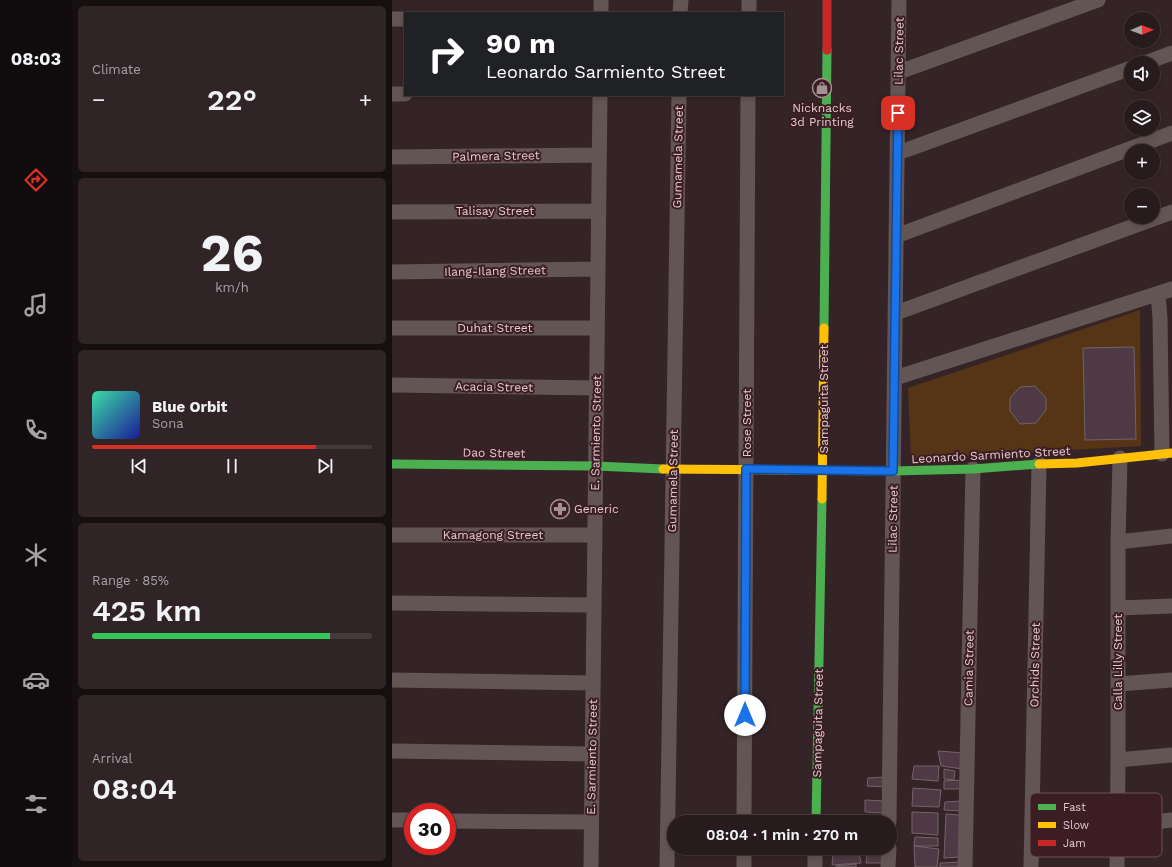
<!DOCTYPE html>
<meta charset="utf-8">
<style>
body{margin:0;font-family:"Work Sans",sans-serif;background:#302426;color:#f1f3f6;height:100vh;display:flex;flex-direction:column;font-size:15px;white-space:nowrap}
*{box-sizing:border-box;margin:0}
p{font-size:13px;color:#a5a1a4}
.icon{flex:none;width:22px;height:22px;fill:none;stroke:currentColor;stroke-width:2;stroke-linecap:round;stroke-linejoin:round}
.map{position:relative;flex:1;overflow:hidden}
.panel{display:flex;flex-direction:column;gap:6px;padding:6px;background:#160f10;width:320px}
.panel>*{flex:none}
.banner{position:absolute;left:12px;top:12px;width:380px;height:84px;border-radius:0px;box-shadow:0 2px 6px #0003,0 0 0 1px #44393b;background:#202124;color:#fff;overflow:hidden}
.needle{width:26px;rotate:89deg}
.buttons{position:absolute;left:732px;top:12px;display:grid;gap:8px}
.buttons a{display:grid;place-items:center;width:36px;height:36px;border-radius:50%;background:#281b1d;box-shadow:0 2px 6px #0003,0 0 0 1px #44393b;font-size:20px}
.speed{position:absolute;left:12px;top:803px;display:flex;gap:8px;font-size:20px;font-weight:700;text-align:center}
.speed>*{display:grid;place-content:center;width:52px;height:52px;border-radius:50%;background:#281b1d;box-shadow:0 2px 6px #0003,0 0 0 1px #44393b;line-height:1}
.speed .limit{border:6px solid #d22;background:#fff;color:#111}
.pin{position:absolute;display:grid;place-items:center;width:34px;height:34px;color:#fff;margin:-17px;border-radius:8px;box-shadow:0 2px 6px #0006}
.me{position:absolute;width:44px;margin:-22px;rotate:0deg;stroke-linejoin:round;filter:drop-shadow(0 0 3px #0008)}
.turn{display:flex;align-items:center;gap:14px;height:84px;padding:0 16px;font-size:18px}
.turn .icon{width:52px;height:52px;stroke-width:2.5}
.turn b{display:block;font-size:28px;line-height:34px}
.big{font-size:30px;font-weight:600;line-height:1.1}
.panel .tile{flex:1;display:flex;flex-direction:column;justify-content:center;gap:6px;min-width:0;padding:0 14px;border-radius:6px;background:#302426}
.panel .dial{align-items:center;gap:0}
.dial b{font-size:52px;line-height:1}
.song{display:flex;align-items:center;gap:12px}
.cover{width:48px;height:48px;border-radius:6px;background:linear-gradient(135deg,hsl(160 70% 55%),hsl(240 70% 35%))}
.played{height:4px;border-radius:2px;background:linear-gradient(90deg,#d93025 80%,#44393b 80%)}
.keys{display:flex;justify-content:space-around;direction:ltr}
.heat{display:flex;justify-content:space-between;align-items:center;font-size:22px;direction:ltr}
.charge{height:6px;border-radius:3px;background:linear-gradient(90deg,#34c759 85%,#44393b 0)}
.trip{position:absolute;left:275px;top:815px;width:230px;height:40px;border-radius:20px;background:#281b1d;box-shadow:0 2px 6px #0003,0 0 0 1px #44393b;font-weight:600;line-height:40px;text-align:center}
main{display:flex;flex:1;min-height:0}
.tabs{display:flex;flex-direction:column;width:72px;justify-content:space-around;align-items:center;background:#100b0c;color:#a5a1a4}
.tabs .icon{width:28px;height:28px}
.tabs .active{color:#d93025}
.tabs b{font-size:18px;color:#f1f3f6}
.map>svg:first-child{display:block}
.green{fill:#563416}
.building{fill:#4f3944;stroke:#726469}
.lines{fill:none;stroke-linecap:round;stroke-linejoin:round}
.street{stroke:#635553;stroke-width:15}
.fast{stroke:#4caf50;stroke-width:9}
.slow{stroke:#ffc107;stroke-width:9}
.jam{stroke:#c62828;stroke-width:9}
.route-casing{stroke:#114b97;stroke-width:10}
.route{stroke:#1a73e8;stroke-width:7}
.labels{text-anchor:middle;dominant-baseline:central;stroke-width:4;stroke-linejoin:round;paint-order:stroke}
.street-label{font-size:12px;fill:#e0cbce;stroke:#3c1d23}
.poi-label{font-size:12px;fill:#e0cbce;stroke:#3c1d23}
.key{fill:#3c1d23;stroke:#6d5156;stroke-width:1}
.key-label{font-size:11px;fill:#e0cbce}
</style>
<main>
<nav class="tabs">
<b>08:03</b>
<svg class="icon active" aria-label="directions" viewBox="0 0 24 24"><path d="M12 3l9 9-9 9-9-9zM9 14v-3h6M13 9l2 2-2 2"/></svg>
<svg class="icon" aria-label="music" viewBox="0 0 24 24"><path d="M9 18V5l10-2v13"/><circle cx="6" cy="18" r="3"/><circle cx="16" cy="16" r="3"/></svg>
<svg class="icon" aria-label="phone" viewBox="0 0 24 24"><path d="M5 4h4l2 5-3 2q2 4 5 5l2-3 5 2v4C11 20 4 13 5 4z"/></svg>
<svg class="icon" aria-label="climate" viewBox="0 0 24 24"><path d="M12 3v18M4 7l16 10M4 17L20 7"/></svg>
<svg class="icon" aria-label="car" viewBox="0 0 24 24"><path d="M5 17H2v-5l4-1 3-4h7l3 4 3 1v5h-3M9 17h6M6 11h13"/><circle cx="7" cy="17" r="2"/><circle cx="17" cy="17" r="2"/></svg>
<svg class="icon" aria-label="filters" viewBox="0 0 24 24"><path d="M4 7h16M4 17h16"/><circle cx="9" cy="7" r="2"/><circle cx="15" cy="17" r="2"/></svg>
</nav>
<section class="panel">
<div class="tile"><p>Climate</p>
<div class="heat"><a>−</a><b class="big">22°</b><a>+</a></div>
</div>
<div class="tile dial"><b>26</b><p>km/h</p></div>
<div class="tile">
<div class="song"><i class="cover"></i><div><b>Blue Orbit</b><p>Sona</p></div></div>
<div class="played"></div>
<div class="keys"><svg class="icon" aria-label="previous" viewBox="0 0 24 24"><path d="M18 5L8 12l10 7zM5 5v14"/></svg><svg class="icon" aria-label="pause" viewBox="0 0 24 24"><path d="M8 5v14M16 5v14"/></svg><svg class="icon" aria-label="next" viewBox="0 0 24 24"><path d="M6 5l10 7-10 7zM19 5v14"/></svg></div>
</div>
<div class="tile"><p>Range · 85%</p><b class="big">425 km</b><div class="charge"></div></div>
<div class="tile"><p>Arrival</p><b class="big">08:04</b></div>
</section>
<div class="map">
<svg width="780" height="867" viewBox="0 0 780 867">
<rect width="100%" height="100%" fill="#352427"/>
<path class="green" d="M748 310 749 446 519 459 516 388Z"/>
<path class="building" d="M742 347 744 439 693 440 691 348Z
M643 386 654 398V410L644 423 628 424 618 411V398L628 387Z
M546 751 572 753 571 769 549 766Z
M522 766H547L546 781 520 779Z
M552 769 563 771 562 780 552 779Z
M493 777V787L475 786 476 778Z
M571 780V789H552V781Z
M521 788 549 790 547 807 520 806Z
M473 800 493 801V813L473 812Z
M569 801 570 811 552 810 553 802Z
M520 812 546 813V835L520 833Z
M554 814 568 815V857L552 858Z
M475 816H492V822H474Z
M523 837 546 838V846H522Z
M522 846 547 849 545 867H523Z
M441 848H468V851H440Z
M471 848H493V851L471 853Z
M467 853 469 863 440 865 441 855Z
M493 854V863H474L475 855Z
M569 862V867H548V863Z
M464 864V867H444V866Z"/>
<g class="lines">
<path class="street" d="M209 13V0
M288 13 289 0
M357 13V0
M0 19H13
M753 63 780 53
M507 72 706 0
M0 94H13
M506 153 739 68
M0 157 207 155
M0 212 207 211
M504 236 780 133
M0 272 206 269
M766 294 768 318 770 454
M504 313 780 212
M0 328H205
M503 378 780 289
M0 385 205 388
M0 535H203
M726 542 780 536
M0 603 202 605
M726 608 780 606
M0 680 201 683
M726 684 780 680
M0 751 200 754
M726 760 780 755
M0 820H21
M55 821 199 822
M352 822 356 95
M497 822 507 0
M725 826 780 820
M199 867 208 95
M275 867 287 95
M352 867V848
M423 867V848
M496 867 497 848
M573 867 581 469
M639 867 647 464
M725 867 726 760V542L728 458"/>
<path class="fast" d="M432 328 435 50
M0 464 204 466 271 469
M395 470 501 471 581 469 647 464
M424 822 430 499"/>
<path class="slow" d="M647 464 685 463 780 453
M271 469 395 470
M430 499 432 328"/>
<path class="jam" d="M435 50V0"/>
</g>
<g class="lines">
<defs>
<path id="route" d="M353 715 354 469 501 471 506 113"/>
</defs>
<use href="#route" class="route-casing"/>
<use href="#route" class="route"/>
</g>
<defs>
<symbol id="shop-ring" viewBox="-11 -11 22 22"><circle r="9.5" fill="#3c1d23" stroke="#a49194" stroke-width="1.5"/><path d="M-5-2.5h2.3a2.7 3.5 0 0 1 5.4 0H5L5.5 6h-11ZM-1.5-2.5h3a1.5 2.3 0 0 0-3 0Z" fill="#a49194"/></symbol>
<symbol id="pharmacy-ring" viewBox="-11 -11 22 22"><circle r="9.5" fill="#3c1d23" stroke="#a49194" stroke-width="1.5"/><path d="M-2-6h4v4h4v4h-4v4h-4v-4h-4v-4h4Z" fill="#a49194"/></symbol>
</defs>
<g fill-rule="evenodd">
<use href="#shop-ring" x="419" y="77" width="22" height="22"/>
<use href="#pharmacy-ring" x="157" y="498" width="22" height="22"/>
</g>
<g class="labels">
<g class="street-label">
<text transform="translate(507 51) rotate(-89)">Lilac Street</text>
<text transform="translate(104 156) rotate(-1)">Palmera Street</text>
<text transform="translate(286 157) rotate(-89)">Gumamela Street</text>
<text x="103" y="211">Talisay Street</text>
<text transform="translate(103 271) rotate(-1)">Ilang-Ilang Street</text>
<text x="103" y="328">Duhat Street</text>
<text transform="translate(102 387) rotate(1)">Acacia Street</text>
<text transform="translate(432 399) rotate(-90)">Sampaguita Street</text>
<text transform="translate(355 423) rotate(-90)">Rose Street</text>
<text transform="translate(204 433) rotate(-89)">E. Sarmiento Street</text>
<text transform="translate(102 453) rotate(1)">Dao Street</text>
<text transform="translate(599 455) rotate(-3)">Leonardo Sarmiento Street</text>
<text transform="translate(281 481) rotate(-89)">Gumamela Street</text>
<text transform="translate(501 519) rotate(-89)">Lilac Street</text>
<text x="101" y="535">Kamagong Street</text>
<text transform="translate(726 662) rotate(-90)">Calla Lilly Street</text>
<text transform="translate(643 665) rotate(-89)">Orchids Street</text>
<text transform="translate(577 668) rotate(-89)">Camia Street</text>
<text transform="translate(426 723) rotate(-89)">Sampaguita Street</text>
<text transform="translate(200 757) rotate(-89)">E. Sarmiento Street</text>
</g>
<g class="poi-label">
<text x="430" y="108">Nicknacks<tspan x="430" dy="14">3d Printing</tspan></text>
<text x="182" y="509" text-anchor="start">Generic</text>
</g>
</g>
<rect x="638" y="793" width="132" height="64" rx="6" class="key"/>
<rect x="646" y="804" width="18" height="6" fill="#4caf50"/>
<rect x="646" y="822" width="18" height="6" fill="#ffc107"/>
<rect x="646" y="840" width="18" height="6" fill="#c62828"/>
<g class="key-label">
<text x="671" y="811">Fast</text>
<text x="671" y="829">Slow</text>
<text x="671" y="847">Jam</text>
</g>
</svg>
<div class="buttons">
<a><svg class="needle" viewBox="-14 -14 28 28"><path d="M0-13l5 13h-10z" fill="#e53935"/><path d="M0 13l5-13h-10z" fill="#a5a1a4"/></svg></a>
<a><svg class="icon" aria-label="sound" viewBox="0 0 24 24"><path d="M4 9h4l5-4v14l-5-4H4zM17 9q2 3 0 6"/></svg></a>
<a><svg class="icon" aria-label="layers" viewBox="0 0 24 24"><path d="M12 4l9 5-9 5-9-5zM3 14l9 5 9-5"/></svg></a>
<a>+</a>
<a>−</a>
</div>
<div class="speed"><div class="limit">30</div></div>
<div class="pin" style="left:506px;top:113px;background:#d93025"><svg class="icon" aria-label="arrive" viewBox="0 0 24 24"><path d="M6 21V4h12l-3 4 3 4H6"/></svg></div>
<svg class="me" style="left:353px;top:715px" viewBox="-20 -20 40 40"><circle r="19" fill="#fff"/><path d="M0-13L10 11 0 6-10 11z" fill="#1a73e8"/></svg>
<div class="trip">08:04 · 1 min · 270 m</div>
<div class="banner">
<div class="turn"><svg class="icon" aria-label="right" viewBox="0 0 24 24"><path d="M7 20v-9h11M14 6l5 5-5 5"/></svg><div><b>90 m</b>Leonardo Sarmiento Street</div></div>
</div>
</div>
</main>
